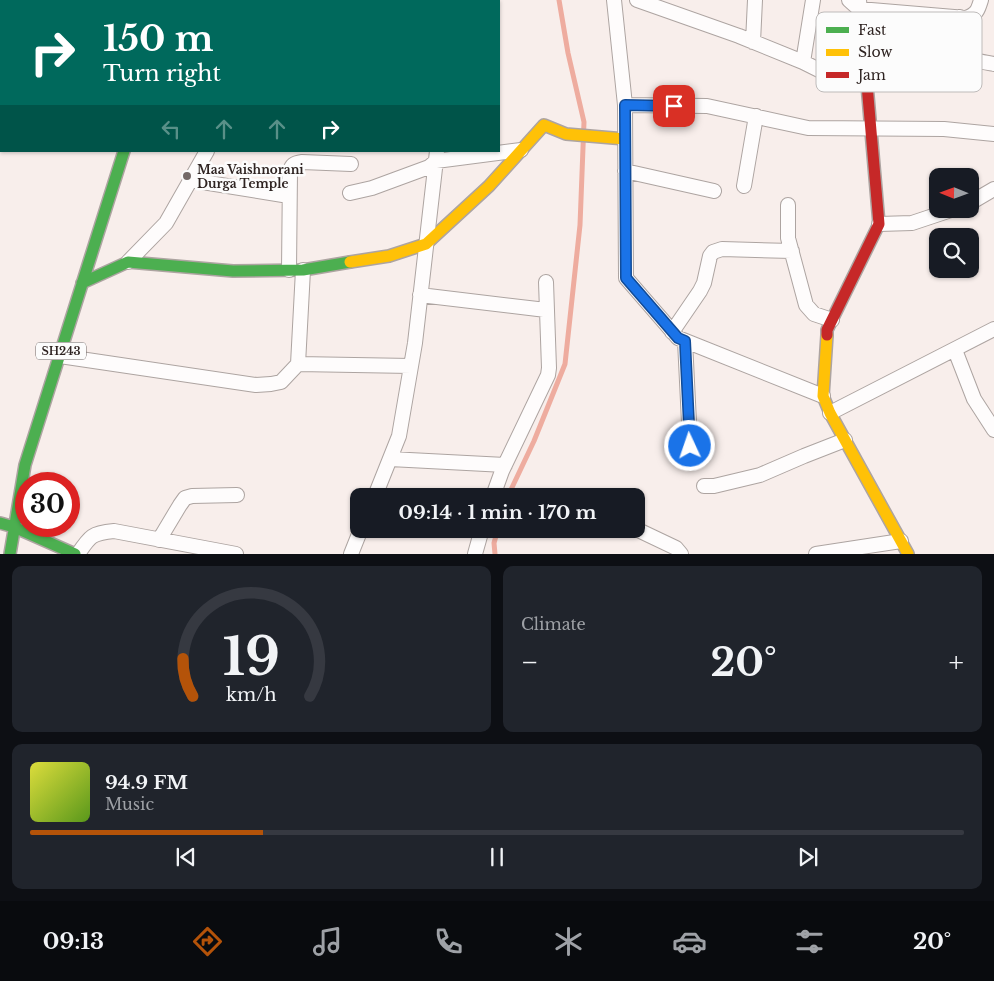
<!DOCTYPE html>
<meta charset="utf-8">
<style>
body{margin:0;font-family:"Libre Baskerville",serif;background:#20242c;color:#f1f3f6;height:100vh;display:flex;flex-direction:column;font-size:19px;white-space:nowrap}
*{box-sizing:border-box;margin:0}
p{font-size:16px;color:#9ea1a6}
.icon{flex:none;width:28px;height:28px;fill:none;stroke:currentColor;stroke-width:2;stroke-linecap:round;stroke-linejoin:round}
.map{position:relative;height:554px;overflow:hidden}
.drawer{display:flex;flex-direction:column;gap:12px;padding:12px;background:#0d0f14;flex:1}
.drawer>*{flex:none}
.hud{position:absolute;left:0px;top:0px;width:500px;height:152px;box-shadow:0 1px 4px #0004;background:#00695c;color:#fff;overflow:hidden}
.needle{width:32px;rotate:271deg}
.tools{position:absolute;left:929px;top:168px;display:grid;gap:10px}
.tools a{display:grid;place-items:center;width:50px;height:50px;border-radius:10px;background:#171b24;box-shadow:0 1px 4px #0004;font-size:25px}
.speed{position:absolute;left:15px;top:472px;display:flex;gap:10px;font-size:25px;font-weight:700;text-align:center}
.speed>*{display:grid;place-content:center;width:65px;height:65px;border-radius:50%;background:#171b24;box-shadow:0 1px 4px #0004;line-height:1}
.speed .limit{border:8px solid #d22;background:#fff;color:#111}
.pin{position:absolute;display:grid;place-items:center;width:42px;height:42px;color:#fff;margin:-21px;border-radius:10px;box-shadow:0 2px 8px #0006}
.me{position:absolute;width:55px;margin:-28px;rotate:357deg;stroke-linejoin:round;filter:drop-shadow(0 0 4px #0008)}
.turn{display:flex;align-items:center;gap:18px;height:105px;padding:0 20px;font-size:22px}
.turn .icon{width:65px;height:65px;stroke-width:2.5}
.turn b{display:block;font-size:35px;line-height:42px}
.lanes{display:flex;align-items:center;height:48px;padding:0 20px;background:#0003;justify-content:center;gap:25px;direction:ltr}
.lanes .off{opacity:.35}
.big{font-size:38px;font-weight:700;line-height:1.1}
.drawer .tile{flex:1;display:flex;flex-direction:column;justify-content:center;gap:8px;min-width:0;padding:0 18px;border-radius:10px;background:#20242c}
.drawer .dial{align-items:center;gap:0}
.dial svg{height:130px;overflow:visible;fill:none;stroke:#363941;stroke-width:7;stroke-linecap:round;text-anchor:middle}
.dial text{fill:#f1f3f6;stroke:none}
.song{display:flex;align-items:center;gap:15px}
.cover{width:60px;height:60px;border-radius:8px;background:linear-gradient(135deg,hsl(60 70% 55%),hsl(90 70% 35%))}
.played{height:5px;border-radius:2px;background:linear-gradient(90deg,#b45309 25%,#363941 25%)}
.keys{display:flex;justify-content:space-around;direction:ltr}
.heat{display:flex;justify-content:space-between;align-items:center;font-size:28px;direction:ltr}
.drawer .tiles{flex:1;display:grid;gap:12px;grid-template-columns:1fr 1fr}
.tile:last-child{grid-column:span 2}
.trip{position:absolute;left:350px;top:488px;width:295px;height:50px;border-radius:10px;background:#171b24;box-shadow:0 1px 4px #0004;font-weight:700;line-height:50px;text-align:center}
.tabs{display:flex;height:80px;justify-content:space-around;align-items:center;background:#090b0e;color:#9ea1a6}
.tabs .icon{width:35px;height:35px}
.tabs .current{color:#b45309}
.tabs b{font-size:22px;color:#f1f3f6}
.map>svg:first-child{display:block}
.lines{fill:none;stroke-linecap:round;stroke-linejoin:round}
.stream{stroke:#eeac9f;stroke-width:5}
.street-casing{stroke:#ada4a1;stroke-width:16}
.fast-casing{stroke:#ada4a1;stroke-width:14}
.slow-casing{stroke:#ada4a1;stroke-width:14}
.jam-casing{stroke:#ada4a1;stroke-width:14}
.street{stroke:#fefcfc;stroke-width:14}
.fast{stroke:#4caf50;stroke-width:11}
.slow{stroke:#ffc107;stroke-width:11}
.jam{stroke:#c62828;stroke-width:11}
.route-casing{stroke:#114b97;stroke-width:12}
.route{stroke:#1a73e8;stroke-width:9}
.poi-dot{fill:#756a68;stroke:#fcfcfc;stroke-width:2}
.labels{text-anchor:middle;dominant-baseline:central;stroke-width:5;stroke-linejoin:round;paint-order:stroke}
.shield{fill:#fcfcfc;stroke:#6c6463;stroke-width:1}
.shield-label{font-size:11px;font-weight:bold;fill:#2e2321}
.poi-label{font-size:12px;font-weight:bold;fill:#2e2321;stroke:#fcfcfc;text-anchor:start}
.key{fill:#fcfcfc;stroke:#bebbba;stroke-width:1}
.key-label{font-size:14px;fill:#2e2321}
</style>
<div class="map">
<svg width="994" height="554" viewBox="0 0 994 554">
<rect width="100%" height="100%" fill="#f8eeeb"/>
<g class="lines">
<path class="stream" d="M508 496 534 441 565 364 580 225 584 122 568 53 559 0
M495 554 494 543 498 529"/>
<defs>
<path id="street" d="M614 0 625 105 626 278 678 338 823 396
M637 0 739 36 803 62 827 74 866 73 859 0
M849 0 859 9 966 18C977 14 978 10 981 0
M41 1V0
M129 1 130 0
M357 1V0
M466 1 467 0
M960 17 964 53C973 61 983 62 994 64
M753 42 755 0
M803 62 813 0
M625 105 707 106 808 128 944 129 994 134
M625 171 714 191
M190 180 289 196
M744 186 756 116
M350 193 372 188 429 167 436 161 521 150
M970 203 994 189
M788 205V238L806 305 814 314 832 320
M879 224 912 223 954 209
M128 262 166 223 207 151
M289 270 290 172C291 165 294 163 302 162L351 164
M303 270 298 364 411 366
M420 295 546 310
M672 332 700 291 704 283 710 256 713 252 722 249 792 251
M685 341 691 463
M955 350 974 399 994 430
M60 356 256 385 271 384 281 382 298 364
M830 413 994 329
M390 459 505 465
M704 486H714L760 475 804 456 845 440
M375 496 399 436 415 343 437 151
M493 496 502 471 548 375 549 368 546 282
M547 529H549
M636 529 676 548 681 554
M159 540 180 505 185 498 192 496 237 495
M78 554C90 536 92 533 114 531L236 554
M351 554 361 529
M475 554 482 529
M816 554 901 541"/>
<path id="fast" d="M82 283 128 262 233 271 303 270 350 262
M0 523 14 527 75 554
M10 554 25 465 124 151"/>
<path id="slow" d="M180 1 181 0
M350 262 389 256 426 244 489 186 544 125 566 134 625 139
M827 335 823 396 830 413 908 554"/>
<path id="jam" d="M827 335V330L879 224 866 73"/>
</defs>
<use href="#street" class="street-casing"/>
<use href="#fast" class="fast-casing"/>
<use href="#slow" class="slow-casing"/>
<use href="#jam" class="jam-casing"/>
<use href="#street" class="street"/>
<use href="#fast" class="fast"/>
<use href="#slow" class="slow"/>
<use href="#jam" class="jam"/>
</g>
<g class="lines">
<defs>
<path id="route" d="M674 106 625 105 626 278 678 338 685 341 690 446"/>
</defs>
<use href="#route" class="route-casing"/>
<use href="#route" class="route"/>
</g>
<circle class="poi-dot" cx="187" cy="176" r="5"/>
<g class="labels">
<rect class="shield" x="36" y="342.5" width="50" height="17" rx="4"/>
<g class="shield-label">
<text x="61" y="351">SH243</text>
</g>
<g class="poi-label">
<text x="197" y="169">Maa Vaishnorani<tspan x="197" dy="14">Durga Temple</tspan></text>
</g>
</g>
<rect x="816" y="12" width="166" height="80" rx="8" class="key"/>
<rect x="826" y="27" width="23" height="6" fill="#4caf50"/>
<rect x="826" y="49" width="23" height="7" fill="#ffc107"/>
<rect x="826" y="72" width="23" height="6" fill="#c62828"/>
<g class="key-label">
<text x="858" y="35">Fast</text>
<text x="858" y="57">Slow</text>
<text x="858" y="80">Jam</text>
</g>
</svg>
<div class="tools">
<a><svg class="needle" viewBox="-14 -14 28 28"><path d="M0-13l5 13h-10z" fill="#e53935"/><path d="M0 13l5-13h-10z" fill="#9ea1a6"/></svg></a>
<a><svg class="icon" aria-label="search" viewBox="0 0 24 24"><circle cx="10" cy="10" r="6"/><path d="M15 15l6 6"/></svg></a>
</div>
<div class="speed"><div class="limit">30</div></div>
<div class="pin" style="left:674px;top:106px;background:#d93025"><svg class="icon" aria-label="arrive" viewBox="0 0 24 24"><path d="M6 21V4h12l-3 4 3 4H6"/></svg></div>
<svg class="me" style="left:690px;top:446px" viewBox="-20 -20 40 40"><circle r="17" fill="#1a73e8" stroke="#fff" stroke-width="3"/><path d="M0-11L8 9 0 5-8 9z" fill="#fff"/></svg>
<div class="trip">09:14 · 1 min · 170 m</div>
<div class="hud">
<div class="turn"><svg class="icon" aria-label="right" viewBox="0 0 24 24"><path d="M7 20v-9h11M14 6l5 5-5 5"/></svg><div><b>150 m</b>Turn right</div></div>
<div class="lanes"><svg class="icon off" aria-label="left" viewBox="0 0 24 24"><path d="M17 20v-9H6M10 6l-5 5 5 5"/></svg><svg class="icon off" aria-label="ahead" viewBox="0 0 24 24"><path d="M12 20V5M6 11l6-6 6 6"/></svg><svg class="icon off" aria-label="ahead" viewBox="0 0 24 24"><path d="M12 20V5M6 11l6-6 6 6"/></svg><svg class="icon" aria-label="right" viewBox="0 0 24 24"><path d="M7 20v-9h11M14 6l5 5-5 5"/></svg></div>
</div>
</div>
<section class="drawer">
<div class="tiles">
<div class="tile dial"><svg viewBox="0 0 100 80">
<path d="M14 69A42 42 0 1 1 86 69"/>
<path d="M14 69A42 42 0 0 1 8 46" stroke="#b45309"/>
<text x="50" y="56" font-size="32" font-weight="700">19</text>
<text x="50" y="72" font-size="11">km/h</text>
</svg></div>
<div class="tile"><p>Climate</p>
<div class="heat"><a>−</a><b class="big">20°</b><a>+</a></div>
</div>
<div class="tile">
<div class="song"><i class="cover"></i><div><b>94.9 FM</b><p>Music</p></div></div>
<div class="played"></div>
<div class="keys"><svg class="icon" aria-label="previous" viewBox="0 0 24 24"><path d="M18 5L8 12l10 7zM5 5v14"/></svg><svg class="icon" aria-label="pause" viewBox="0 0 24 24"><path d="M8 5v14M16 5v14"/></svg><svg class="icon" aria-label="next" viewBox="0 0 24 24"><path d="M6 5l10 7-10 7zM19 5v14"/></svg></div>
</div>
</div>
</section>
<nav class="tabs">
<b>09:13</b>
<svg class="icon current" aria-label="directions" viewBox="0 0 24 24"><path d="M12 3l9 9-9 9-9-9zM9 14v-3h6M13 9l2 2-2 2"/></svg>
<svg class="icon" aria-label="music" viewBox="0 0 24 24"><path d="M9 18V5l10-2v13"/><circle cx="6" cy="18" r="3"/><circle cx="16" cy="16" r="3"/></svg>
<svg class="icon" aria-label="phone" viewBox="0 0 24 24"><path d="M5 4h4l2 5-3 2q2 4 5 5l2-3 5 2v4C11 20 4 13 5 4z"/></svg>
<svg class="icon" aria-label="climate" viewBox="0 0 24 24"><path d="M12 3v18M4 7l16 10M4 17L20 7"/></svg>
<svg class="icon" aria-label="car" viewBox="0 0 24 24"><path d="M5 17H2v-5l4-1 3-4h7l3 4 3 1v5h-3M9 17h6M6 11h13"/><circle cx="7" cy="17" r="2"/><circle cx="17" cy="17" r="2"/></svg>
<svg class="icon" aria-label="filters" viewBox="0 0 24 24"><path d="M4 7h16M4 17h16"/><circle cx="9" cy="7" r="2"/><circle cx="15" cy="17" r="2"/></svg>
<b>20°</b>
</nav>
